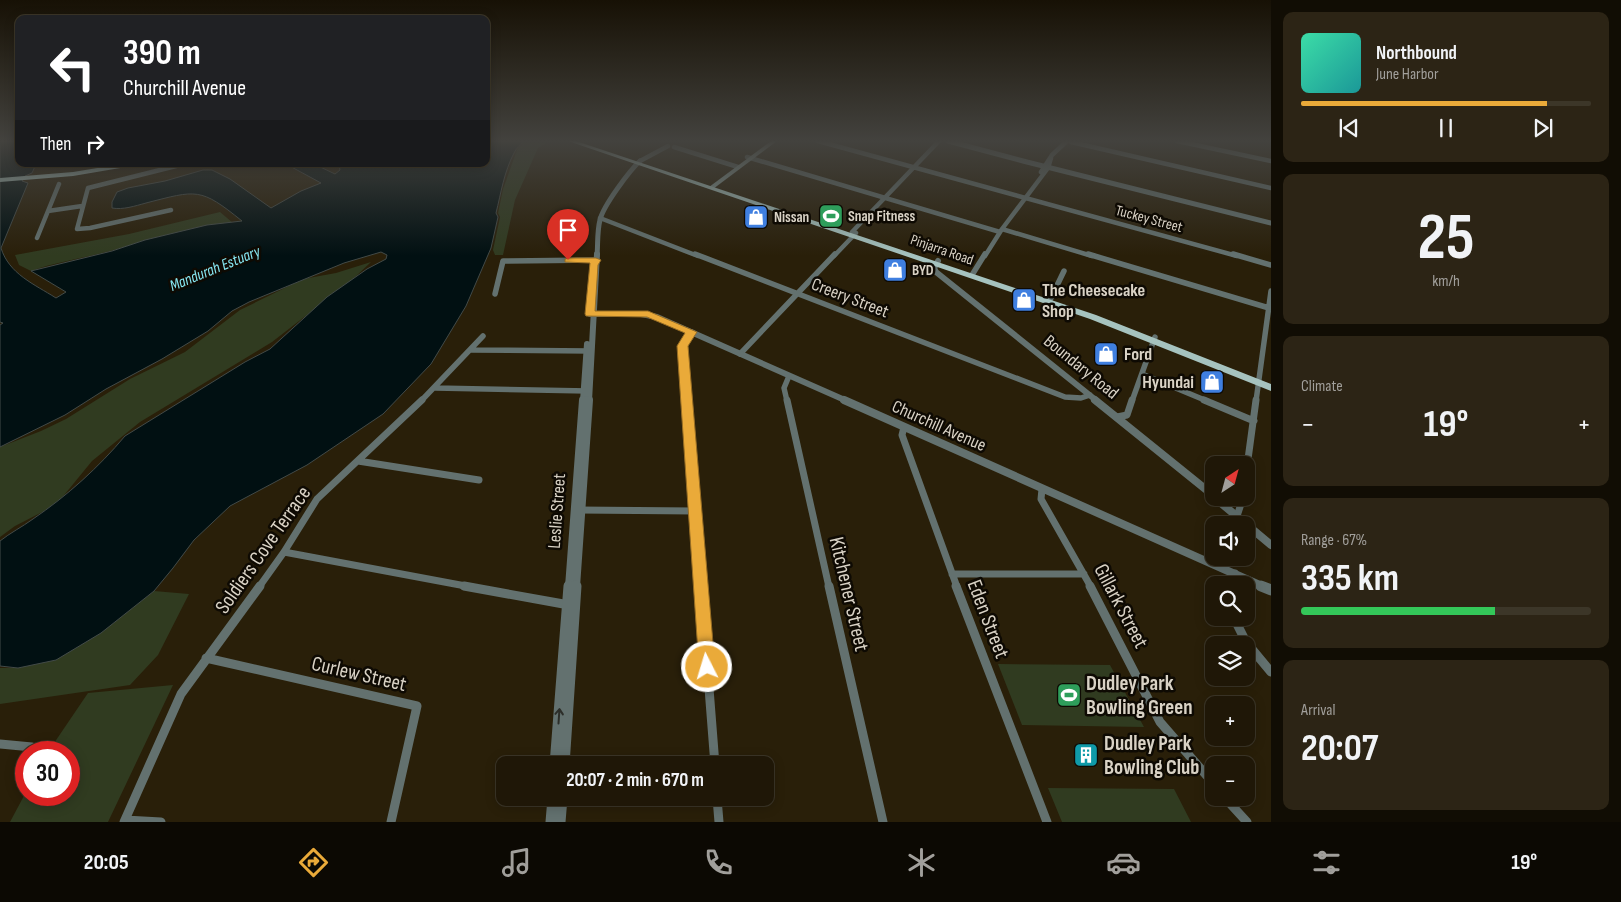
<!DOCTYPE html>
<meta charset="utf-8">
<style>
body{margin:0;font-family:"Sofia Sans Condensed",sans-serif;background:#2c2415;color:#f1f3f6;height:100vh;display:flex;flex-direction:column;font-size:19px;white-space:nowrap}
*{box-sizing:border-box;margin:0}
p{font-size:16px;color:#a19f9b}
.icon{flex:none;width:28px;height:28px;fill:none;stroke:currentColor;stroke-width:2;stroke-linecap:round;stroke-linejoin:round}
.map{position:relative;flex:1;overflow:hidden}
.panel{display:flex;flex-direction:column;gap:12px;padding:12px;background:#110d04;width:350px}
.panel>*{flex:none}
.top-card{position:absolute;left:15px;top:15px;width:475px;height:152px;border-radius:10px;box-shadow:0 2px 12px #0003,0 0 0 1px #3c3628;background:#202124;color:#fff;overflow:hidden}
.needle{width:32px;rotate:36deg}
.tools{position:absolute;left:1205px;top:456px;display:grid;gap:10px}
.tools a{display:grid;place-items:center;width:50px;height:50px;border-radius:10px;background:#1f1707;box-shadow:0 2px 12px #0003,0 0 0 1px #3c3628;font-size:25px}
.speed{position:absolute;left:15px;top:741px;display:flex;gap:10px;font-size:25px;font-weight:700;text-align:center}
.speed>*{display:grid;place-content:center;width:65px;height:65px;border-radius:50%;background:#1f1707;box-shadow:0 2px 12px #0003,0 0 0 1px #3c3628;line-height:1}
.speed .limit{border:8px solid #d22;background:#fff;color:#111}
.pin{position:absolute;display:grid;place-items:center;width:42px;height:42px;color:#fff;margin:-51px -21px;border-radius:50% 50% 50% 0;rotate:-45deg;box-shadow:0 0 5px #0007}
.pin .icon{rotate:45deg}
.me{position:absolute;width:55px;margin:-28px;rotate:355deg;stroke-linejoin:round;filter:drop-shadow(0 0 4px #0008)}
.turn{display:flex;align-items:center;gap:18px;height:105px;padding:0 25px;font-size:22px}
.turn .icon{width:65px;height:65px;stroke-width:2.5}
.turn b{display:block;font-size:35px;line-height:42px}
.then{display:flex;align-items:center;height:48px;padding:0 25px;background:#0003;gap:10px;font-size:19px}
.big{font-size:38px;font-weight:700;line-height:1.1}
.panel .widget{flex:1;display:flex;flex-direction:column;justify-content:center;gap:8px;min-width:0;padding:0 18px;border-radius:10px;background:#2c2415}
.panel .dial{align-items:center;gap:0}
.dial b{font-size:65px;line-height:1}
.song{display:flex;align-items:center;gap:15px}
.cover{width:60px;height:60px;border-radius:8px;background:linear-gradient(135deg,hsl(160 70% 55%),hsl(180 70% 35%))}
.played{height:5px;border-radius:2px;background:linear-gradient(90deg,#eaaa39 85%,#3c3628 85%)}
.keys{display:flex;justify-content:space-around;direction:ltr}
.heat{display:flex;justify-content:space-between;align-items:center;font-size:28px;direction:ltr}
.charge{height:8px;border-radius:4px;background:linear-gradient(90deg,#34c759 67%,#3c3628 0)}
.trip{position:absolute;left:496px;top:756px;width:278px;height:50px;border-radius:10px;background:#1f1707;box-shadow:0 2px 12px #0003,0 0 0 1px #3c3628;font-weight:700;line-height:50px;text-align:center}
.menu{display:flex;height:80px;justify-content:space-around;align-items:center;background:#0c0903;color:#a19f9b}
.menu .icon{width:35px;height:35px}
.menu .on{color:#eaaa39}
.menu b{font-size:22px;color:#f1f3f6}
main{display:flex;flex:1;min-height:0}
.map>svg:first-child{display:block}
.green{fill:#303b20}
.water{fill:#011012;stroke:#424a48}
.lines{fill:none;stroke-linecap:round;stroke-linejoin:round}
.minor-far3{stroke:#63716f;stroke-width:4.5}
.minor-far2{stroke:#63716f;stroke-width:5.5}
.minor-far1{stroke:#63716f;stroke-width:7}
.minor{stroke:#63716f;stroke-width:9}
.tertiary-far3{stroke:#63716f;stroke-width:5}
.tertiary-far2{stroke:#63716f;stroke-width:6}
.tertiary-far1{stroke:#63716f;stroke-width:8}
.tertiary{stroke:#63716f;stroke-width:11}
.secondary{fill:#899f9c;fill-rule:evenodd}
.primary{fill:#a6c3bf;fill-rule:evenodd}
.oneway{stroke:#2c2e29}
.route{fill:#eaaa39;stroke:#986e25}
.labels{text-anchor:middle;dominant-baseline:central;stroke-width:5;stroke-linejoin:round;paint-order:stroke}
.far-poi-label{font-size:15px;font-weight:bold;fill:#d9d2c5;stroke:#0e0a03;text-anchor:start}
.far-street-label{font-size:15px;fill:#d9d2c5;stroke:#0e0a03}
.far-water-label{font-size:16px;font-style:italic;fill:#87e8f3;stroke:#0e0a03}
.poi-label{font-size:18px;font-weight:bold;fill:#d9d2c5;stroke:#0e0a03;text-anchor:start}
.street-label{font-size:18px;fill:#d9d2c5;stroke:#0e0a03}
.near-street-label{font-size:21px;fill:#d9d2c5;stroke:#0e0a03}
.near-poi-label{font-size:21px;font-weight:bold;fill:#d9d2c5;stroke:#0e0a03;text-anchor:start}
</style>
<main>
<div class="map">
<svg width="1271" height="822" viewBox="0 0 1271 822">
<rect width="100%" height="100%" fill="#291f09"/>
<path class="green" d="M525 141H550L538 148 515 200 503 255H495L493 250 500 217 498 213 503 189 517 150Z
M220 212 233 223C190 227 151 240 110 251 84 258 56 262 31 271L19 265 15 255 129 234Z
M371 262 352 280 272 342 140 422 92 461 56 505 15 526 0 537V447L41 431 66 419 130 379 185 352 240 310 303 279 336 273Z
M154 591 189 594 158 655 130 685 0 704V668H18L112 624Z
M998 664 1110 665 1144 727 1022 725Z
M173 685 108 822H10L26 792V795H69V752H48L88 693Z
M1048 788 1174 789 1191 822H1062Z"/>
<path class="water" d="M0 141H19V164H36L32 173 25 176 22 181 28 183 1 248C9 274 34 284 56 298L66 292 31 271 112 251 145 240 207 225 242 221C200 187 197 190 146 203 135 206 123 210 112 208V202L117 192 128 188 165 181 203 170H212L230 179 271 208 301 191 321 183 286 164H314L335 174 340 170 339 164H486V141H524C521 145 516 148 514 153 504 172 501 193 496 213L498 217 491 248 466 306 431 364 383 414 307 465 230 506 194 540 173 568 154 591 101 633 56 660 18 668 0 666V541C10 533 22 527 33 519 67 496 99 467 125 436L245 362 270 349 327 297 367 269 386 259 387 255 381 252 344 263 249 302 232 311 208 331 162 359 106 389 65 415 0 447V325L3 323 0 322Z"/>
<g class="lines">
<path class="minor-far3" d="M818 141 1237 256
M1177 141 1271 161
M1071 142 1271 188
M674 147 738 167
M747 157 1000 232
M640 161 668 146
M67 164H82
M1041 172 1052 155 1066 142
M171 210 90 228 77 229 88 188 184 164
M48 211 82 206
M600 218 698 256
M1002 229 1092 256
M852 232 939 141
M37 238 59 184
M834 256 856 233
M985 256 1002 229 1048 168 1051 158"/>
<path class="minor-far2" d="M695 254 1065 397 1081 398 1090 395
M1088 254 1269 308
M1233 254 1271 265
M972 275 985 254
M495 294 503 261 597 260
M1049 302 1064 271
M471 350 590 351
M740 354 835 254
M1142 374 1207 401
M435 388 588 391
M421 401 483 336
M687 401 683 346 692 332
M787 401 784 388 789 376
M1132 401 1155 337
M1256 401 1271 291"/>
<path class="minor-far1" d="M687 400 701 587
M787 400 829 587
M1204 400 1254 421
M1117 417 1127 415 1132 400
M904 427 902 435 957 587
M358 461 479 480
M1246 474 1256 400
M1042 489 1041 499 1091 587
M578 510 695 511
M1237 516 1243 498
M284 552 471 587
M952 574H1084
M1234 585 1235 573
M259 587 284 552 317 499 422 400"/>
<path class="minor" d="M464 586 569 605
M701 586 715 765
M829 586 883 822
M956 586 1047 822
M1090 586 1160 722 1214 784
M1234 618 1246 642 1271 672
M206 658 417 706 391 822
M0 744 32 747
M717 798 719 822
M1225 798 1247 822
M125 820 161 822
M124 822 181 694 260 586"/>
<path class="tertiary-far3" d="M948 141 1027 162
M1023 161 1271 223
M597 256C598 244 597 231 600 220 603 206 630 170 640 161"/>
<path class="tertiary-far2" d="M938 261 934 268 936 272 1097 401
M590 314H641L657 317 847 401
M583 401 587 344
M589 401 597 254"/>
<path class="tertiary-far1" d="M844 400 1264 587
M1095 400 1214 496
M1215 498 1271 545
M569 587 583 400
M576 587 589 400"/>
<path class="tertiary" d="M1261 586 1271 590
M555 765 569 586
M564 765 576 586
M551 822 553 798
M560 822 562 798"/>
<path class="secondary" d="M771 141H777L713 189H709V187Z"/>
<path class="primary" d="M568 141H576L1096 315 1271 384V391L1090 319Z
M122 164H135L132 166 73 176 0 182V178L73 172Z"/>
</g>
<defs><path id="oneway-shaft" d="M-6 0H5M1.5-3L5.5 0L1.5 3" fill="none" stroke-width="1.6" stroke-linecap="round" stroke-linejoin="round" transform="scale(1.25)"/></defs>
<use class="oneway" href="#oneway-shaft" transform="translate(559 716) rotate(-86)"/>
<linearGradient id="sky" x2="0" y2="1"><stop stop-color="#171105"/><stop offset="0.55" stop-color="#43423e"/><stop offset="1" stop-color="#43423e" stop-opacity="0"/></linearGradient>
<rect width="1271" height="256" fill="url(#sky)"/>
<path class="route" d="M568 258H596L601 260 598 265 595 311H648L697 332 688 346 715 667 713 673 707 675 701 673 699 667 677 346 685 333 647 317 586 316 585 314 590 263 565 262V259Z"/>
<defs>
<symbol id="stadium-square" viewBox="-11 -11 22 22"><rect x="-9" y="-9" width="18" height="18" rx="4" fill="#2e9e5b" stroke="#0e0a03"/><path d="M0-5a6.5 5 0 1 0 0 10a6.5 5 0 1 0 0-10ZM-3.5-1.8h7v3.6h-7Z" fill="#fff"/></symbol>
<symbol id="shop-square" viewBox="-11 -11 22 22"><rect x="-9" y="-9" width="18" height="18" rx="4" fill="#3f7fe0" stroke="#0e0a03"/><path d="M-5-2.5h2.3a2.7 3.5 0 0 1 5.4 0H5L5.5 6h-11ZM-1.5-2.5h3a1.5 2.3 0 0 0-3 0Z" fill="#fff"/></symbol>
<symbol id="building-square" viewBox="-11 -11 22 22"><rect x="-9" y="-9" width="18" height="18" rx="4" fill="#0f9aa8" stroke="#0e0a03"/><path d="M-4-6H4V6H1V3H-1V6H-4ZM-2.5-4.3h1.7v1.8h-1.7ZM.8-4.3h1.7v1.8H.8ZM-2.5-1h1.7V.8h-1.7ZM.8-1h1.7V.8H.8Z" fill="#fff"/></symbol>
</defs>
<g fill-rule="evenodd">
<use href="#stadium-square" x="817" y="202" width="28" height="28"/>
<use href="#shop-square" x="742" y="203" width="28" height="28"/>
<use href="#shop-square" x="881" y="256" width="28" height="28"/>
<use href="#shop-square" x="1010" y="286" width="28" height="28"/>
<use href="#shop-square" x="1092" y="340" width="28" height="28"/>
<use href="#shop-square" x="1198" y="368" width="28" height="28"/>
<use href="#stadium-square" x="1055" y="681" width="28" height="28"/>
<use href="#building-square" x="1072" y="741" width="28" height="28"/>
</g>
<g class="labels">
<g class="far-poi-label">
<text x="848" y="216">Snap Fitness</text>
<text x="774" y="217">Nissan</text>
<text x="912" y="270">BYD</text>
</g>
<g class="far-street-label">
<text transform="translate(1149 219) rotate(15)">Tuckey Street</text>
<text transform="translate(942 250) rotate(19)">Pinjarra Road</text>
</g>
<g class="far-water-label">
<text transform="translate(215 269) rotate(-22)">Mandurah Estuary</text>
</g>
<g class="poi-label">
<text x="1042" y="290">The Cheesecake<tspan x="1042" dy="21">Shop</tspan></text>
<text x="1124" y="354">Ford</text>
<text x="1194" y="382" text-anchor="end">Hyundai</text>
</g>
<g class="street-label">
<text transform="translate(850 298) rotate(21)">Creery Street</text>
<text transform="translate(1081 367) rotate(39)">Boundary Road</text>
<text transform="translate(939 426) rotate(24)">Churchill Avenue</text>
<text transform="translate(557 511) rotate(-86)">Leslie Street</text>
</g>
<g class="near-street-label">
<text transform="translate(263 550) rotate(-55)">Soldiers Cove Terrace</text>
<text transform="translate(849 594) rotate(77)">Kitchener Street</text>
<text transform="translate(1121 606) rotate(62)">Gillark Street</text>
<text transform="translate(988 619) rotate(69)">Eden Street</text>
<text transform="translate(359 674) rotate(13)">Curlew Street</text>
</g>
<g class="near-poi-label">
<text x="1086" y="683">Dudley Park<tspan x="1086" dy="24">Bowling Green</tspan></text>
<text x="1104" y="743">Dudley Park<tspan x="1104" dy="24">Bowling Club</tspan></text>
</g>
</g>
</svg>
<div class="tools">
<a><svg class="needle" viewBox="-14 -14 28 28"><path d="M0-13l5 13h-10z" fill="#e53935"/><path d="M0 13l5-13h-10z" fill="#a19f9b"/></svg></a>
<a><svg class="icon" aria-label="sound" viewBox="0 0 24 24"><path d="M4 9h4l5-4v14l-5-4H4zM17 9q2 3 0 6"/></svg></a>
<a><svg class="icon" aria-label="search" viewBox="0 0 24 24"><circle cx="10" cy="10" r="6"/><path d="M15 15l6 6"/></svg></a>
<a><svg class="icon" aria-label="layers" viewBox="0 0 24 24"><path d="M12 4l9 5-9 5-9-5zM3 14l9 5 9-5"/></svg></a>
<a>+</a>
<a>−</a>
</div>
<div class="speed"><div class="limit">30</div></div>
<div class="pin" style="left:568px;top:260px;background:#d93025"><svg class="icon" aria-label="arrive" viewBox="0 0 24 24"><path d="M6 21V4h12l-3 4 3 4H6"/></svg></div>
<svg class="me" style="left:707px;top:667px" viewBox="-20 -20 40 40"><circle r="17" fill="#eaaa39" stroke="#fff" stroke-width="3"/><path d="M0-11L8 9 0 5-8 9z" fill="#fff"/></svg>
<div class="trip">20:07 · 2 min · 670 m</div>
<div class="top-card">
<div class="turn"><svg class="icon" aria-label="left" viewBox="0 0 24 24"><path d="M17 20v-9H6M10 6l-5 5 5 5"/></svg><div><b>390 m</b>Churchill Avenue</div></div>
<div class="then">Then<svg class="icon" aria-label="right" viewBox="0 0 24 24"><path d="M7 20v-9h11M14 6l5 5-5 5"/></svg></div>
</div>
</div>
<section class="panel">
<div class="widget">
<div class="song"><i class="cover"></i><div><b>Northbound</b><p>June Harbor</p></div></div>
<div class="played"></div>
<div class="keys"><svg class="icon" aria-label="previous" viewBox="0 0 24 24"><path d="M18 5L8 12l10 7zM5 5v14"/></svg><svg class="icon" aria-label="pause" viewBox="0 0 24 24"><path d="M8 5v14M16 5v14"/></svg><svg class="icon" aria-label="next" viewBox="0 0 24 24"><path d="M6 5l10 7-10 7zM19 5v14"/></svg></div>
</div>
<div class="widget dial"><b>25</b><p>km/h</p></div>
<div class="widget"><p>Climate</p>
<div class="heat"><a>−</a><b class="big">19°</b><a>+</a></div>
</div>
<div class="widget"><p>Range · 67%</p><b class="big">335 km</b><div class="charge"></div></div>
<div class="widget"><p>Arrival</p><b class="big">20:07</b></div>
</section>
</main>
<nav class="menu">
<b>20:05</b>
<svg class="icon on" aria-label="directions" viewBox="0 0 24 24"><path d="M12 3l9 9-9 9-9-9zM9 14v-3h6M13 9l2 2-2 2"/></svg>
<svg class="icon" aria-label="music" viewBox="0 0 24 24"><path d="M9 18V5l10-2v13"/><circle cx="6" cy="18" r="3"/><circle cx="16" cy="16" r="3"/></svg>
<svg class="icon" aria-label="phone" viewBox="0 0 24 24"><path d="M5 4h4l2 5-3 2q2 4 5 5l2-3 5 2v4C11 20 4 13 5 4z"/></svg>
<svg class="icon" aria-label="climate" viewBox="0 0 24 24"><path d="M12 3v18M4 7l16 10M4 17L20 7"/></svg>
<svg class="icon" aria-label="car" viewBox="0 0 24 24"><path d="M5 17H2v-5l4-1 3-4h7l3 4 3 1v5h-3M9 17h6M6 11h13"/><circle cx="7" cy="17" r="2"/><circle cx="17" cy="17" r="2"/></svg>
<svg class="icon" aria-label="filters" viewBox="0 0 24 24"><path d="M4 7h16M4 17h16"/><circle cx="9" cy="7" r="2"/><circle cx="15" cy="17" r="2"/></svg>
<b>19°</b>
</nav>
